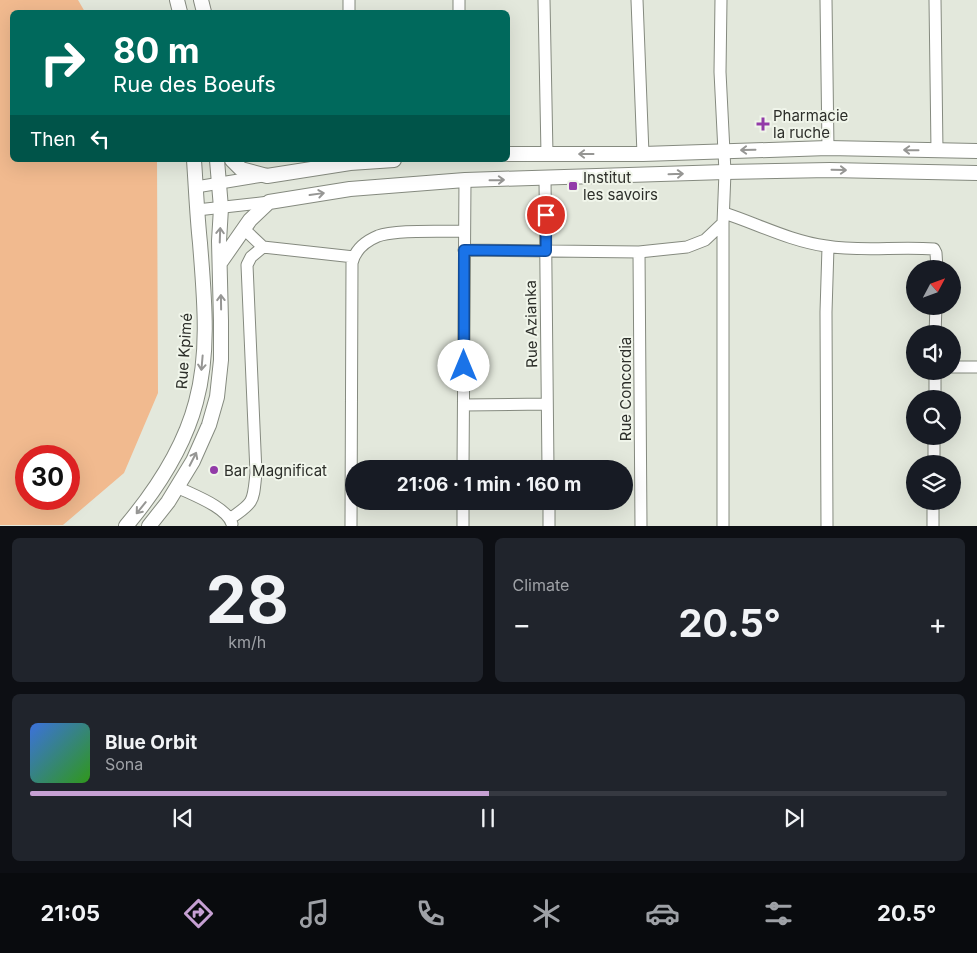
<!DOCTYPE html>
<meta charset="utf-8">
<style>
body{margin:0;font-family:Inter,sans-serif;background:#20242c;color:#f1f3f6;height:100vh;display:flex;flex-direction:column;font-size:19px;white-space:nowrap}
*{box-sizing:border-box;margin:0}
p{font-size:16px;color:#9ea1a6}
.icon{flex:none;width:28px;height:28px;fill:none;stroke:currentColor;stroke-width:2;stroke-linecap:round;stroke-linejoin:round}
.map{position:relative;height:526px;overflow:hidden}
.details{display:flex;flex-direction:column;gap:12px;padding:12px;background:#0d0f14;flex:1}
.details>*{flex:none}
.banner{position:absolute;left:10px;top:10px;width:500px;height:152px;border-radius:8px;box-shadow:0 5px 20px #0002;background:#00695c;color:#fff;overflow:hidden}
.needle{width:32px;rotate:49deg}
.fabs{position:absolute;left:906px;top:260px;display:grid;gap:10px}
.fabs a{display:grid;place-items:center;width:55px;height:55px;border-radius:50%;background:#171b24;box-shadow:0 5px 20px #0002;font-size:25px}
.speed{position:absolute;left:15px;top:445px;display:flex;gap:10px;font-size:25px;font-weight:700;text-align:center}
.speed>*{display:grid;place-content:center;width:65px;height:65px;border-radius:50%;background:#171b24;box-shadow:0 5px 20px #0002;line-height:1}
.speed .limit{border:8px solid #d22;background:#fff;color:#111}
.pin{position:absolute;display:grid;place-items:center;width:42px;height:42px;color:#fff;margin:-21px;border:2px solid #fff;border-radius:50%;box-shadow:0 1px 5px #0007}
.me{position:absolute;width:55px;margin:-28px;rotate:0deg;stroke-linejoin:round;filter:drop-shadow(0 0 4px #0008)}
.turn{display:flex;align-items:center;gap:18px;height:105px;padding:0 20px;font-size:22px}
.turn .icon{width:65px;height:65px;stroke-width:2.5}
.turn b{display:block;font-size:35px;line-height:42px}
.then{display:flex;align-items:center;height:48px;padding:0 20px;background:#0003;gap:10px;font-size:19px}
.big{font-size:38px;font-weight:700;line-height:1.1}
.details .card{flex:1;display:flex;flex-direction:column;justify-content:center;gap:8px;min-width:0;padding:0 18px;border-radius:8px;background:#20242c}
.details .dial{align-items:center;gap:0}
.dial b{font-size:65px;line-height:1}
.song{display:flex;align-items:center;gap:15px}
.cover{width:60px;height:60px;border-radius:8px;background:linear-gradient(135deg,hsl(220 70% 55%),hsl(110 70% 35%))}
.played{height:5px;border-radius:2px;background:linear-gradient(90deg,#c6a0d3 50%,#363941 50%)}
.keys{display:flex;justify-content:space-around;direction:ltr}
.heat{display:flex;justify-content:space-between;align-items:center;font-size:28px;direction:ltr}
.details .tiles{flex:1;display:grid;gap:12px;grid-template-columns:1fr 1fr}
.card:last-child{grid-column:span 2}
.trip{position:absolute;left:345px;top:460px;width:288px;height:50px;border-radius:25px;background:#171b24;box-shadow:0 5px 20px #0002;font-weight:700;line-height:50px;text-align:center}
.menu{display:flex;height:80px;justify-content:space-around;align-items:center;background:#090b0e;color:#9ea1a6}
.menu .icon{width:35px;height:35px}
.menu .current{color:#c6a0d3}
.menu b{font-size:22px;color:#f1f3f6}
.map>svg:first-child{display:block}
.green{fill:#f1ba8f;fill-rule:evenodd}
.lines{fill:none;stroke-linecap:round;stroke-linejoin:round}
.minor-casing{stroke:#858a7f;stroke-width:13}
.major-casing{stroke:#858a7f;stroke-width:16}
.minor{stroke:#fff;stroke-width:11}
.major{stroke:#fff;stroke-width:14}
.oneway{stroke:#969694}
.route-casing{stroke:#114b97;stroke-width:12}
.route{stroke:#1a73e8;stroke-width:9}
.poi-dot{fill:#923ba8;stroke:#f0f5ea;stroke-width:2}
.labels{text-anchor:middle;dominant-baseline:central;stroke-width:4;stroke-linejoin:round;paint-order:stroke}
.poi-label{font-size:15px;fill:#2c2e29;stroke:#f0f5ea;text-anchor:start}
.street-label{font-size:15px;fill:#2c2e29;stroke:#f0f5ea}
</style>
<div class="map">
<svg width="977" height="526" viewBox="0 0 977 526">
<rect width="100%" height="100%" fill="#e3e8dc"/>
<path class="green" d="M0 0H78L85 12H12V160H157L158 393 124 473 63 525H0ZM26 456H69V499H26Z"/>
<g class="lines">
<defs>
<path id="minor" d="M349 0V12
M544 0 547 154
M637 0 643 154
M721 0 720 72 725 172 723 223V526
M826 0 828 148
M935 0 937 150
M459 12V0
M545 179 548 469
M196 187 263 176
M197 210 269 202
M724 213C758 224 790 241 826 246 862 252 898 246 934 249L936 253 937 269
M244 229 263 247
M464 250 639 252 687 247 705 240 723 223
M639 252 641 526
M935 334 936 306
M952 367H977
M935 399V371
M464 405 547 404
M934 464V436
M463 469 465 180
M177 487C193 495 227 507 232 524
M463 501V526
M549 501V526
M231 518C255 502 253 501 256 473L247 265 251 257 263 247 354 257
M351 526 352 263C355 250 366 241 378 236 396 229 443 232 464 231
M827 526 826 312 828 247
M933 526V501"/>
<path id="major" d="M177 0 180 12
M201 0 204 12
M508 154H643L828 148 977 151
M232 160 241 169 267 176 350 163 394 160
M220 263 250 220 269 202 350 189 465 180 725 172 830 170 977 173
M126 526C157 489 184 448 196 402 210 351 204 295 200 243 197 215 196 188 194 160
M149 526 168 502 193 461 209 425 217 397 221 360V321L219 241 221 208 217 160"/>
</defs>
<use href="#minor" class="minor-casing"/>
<use href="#major" class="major-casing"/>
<use href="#minor" class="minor"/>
<use href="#major" class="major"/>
</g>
<defs><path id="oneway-shaft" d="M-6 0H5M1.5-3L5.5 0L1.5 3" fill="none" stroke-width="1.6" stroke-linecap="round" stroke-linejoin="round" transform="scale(1.25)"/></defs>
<g class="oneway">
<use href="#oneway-shaft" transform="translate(748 150) rotate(179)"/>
<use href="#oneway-shaft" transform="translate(911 150) rotate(-179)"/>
<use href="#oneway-shaft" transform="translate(586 154) rotate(180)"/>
<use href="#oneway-shaft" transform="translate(839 170) rotate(1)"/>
<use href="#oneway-shaft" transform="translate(676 174) rotate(-2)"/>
<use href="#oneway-shaft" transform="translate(497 180) rotate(-1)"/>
<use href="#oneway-shaft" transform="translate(317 194) rotate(-8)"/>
<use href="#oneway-shaft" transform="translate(220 235) rotate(-88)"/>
<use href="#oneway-shaft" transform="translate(221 302) rotate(-91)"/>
<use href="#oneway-shaft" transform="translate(202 363) rotate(95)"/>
<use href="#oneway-shaft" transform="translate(193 459) rotate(-63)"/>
<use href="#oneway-shaft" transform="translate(141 508) rotate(129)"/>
</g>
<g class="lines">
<defs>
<path id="route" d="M464 366V250L546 251V215"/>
</defs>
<use href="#route" class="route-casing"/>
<use href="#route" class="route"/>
</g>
<g class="poi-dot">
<path d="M760.5 116.5h5v5h5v5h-5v5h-5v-5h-5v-5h5z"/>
<rect x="568" y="181" width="10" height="10" rx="2.5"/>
<circle cx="214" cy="470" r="5"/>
</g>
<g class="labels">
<g class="poi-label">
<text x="773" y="115">Pharmacie<tspan x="773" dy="17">la ruche</tspan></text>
<text x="583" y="177">Institut<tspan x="583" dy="17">les savoirs</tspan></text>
<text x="224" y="470">Bar Magnificat</text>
</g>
<g class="street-label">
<text transform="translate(531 324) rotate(-91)">Rue Azianka</text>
<text transform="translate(184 351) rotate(-86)">Rue Kpimé</text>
<text transform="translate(625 389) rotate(-90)">Rue Concordia</text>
</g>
</g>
</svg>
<div class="fabs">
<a><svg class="needle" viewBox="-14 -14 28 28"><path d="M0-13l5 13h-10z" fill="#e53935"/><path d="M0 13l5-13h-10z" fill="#9ea1a6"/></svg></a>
<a><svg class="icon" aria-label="sound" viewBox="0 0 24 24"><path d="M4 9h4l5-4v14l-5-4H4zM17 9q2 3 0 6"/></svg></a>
<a><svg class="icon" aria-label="search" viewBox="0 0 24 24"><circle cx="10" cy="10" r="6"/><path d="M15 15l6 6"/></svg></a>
<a><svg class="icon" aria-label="layers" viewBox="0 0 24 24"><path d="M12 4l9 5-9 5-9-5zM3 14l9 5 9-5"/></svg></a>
</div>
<div class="speed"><div class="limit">30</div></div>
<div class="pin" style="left:546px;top:215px;background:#d93025"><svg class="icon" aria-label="arrive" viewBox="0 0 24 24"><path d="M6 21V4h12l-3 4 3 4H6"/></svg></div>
<svg class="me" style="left:464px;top:366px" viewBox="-20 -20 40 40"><circle r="19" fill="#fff"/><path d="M0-13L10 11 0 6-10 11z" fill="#1a73e8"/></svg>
<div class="trip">21:06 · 1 min · 160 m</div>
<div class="banner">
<div class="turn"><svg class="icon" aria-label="right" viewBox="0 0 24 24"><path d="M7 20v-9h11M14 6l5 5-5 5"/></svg><div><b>80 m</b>Rue des Boeufs</div></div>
<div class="then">Then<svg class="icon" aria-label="left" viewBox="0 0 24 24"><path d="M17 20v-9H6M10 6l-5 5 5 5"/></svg></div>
</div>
</div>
<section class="details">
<div class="tiles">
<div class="card dial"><b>28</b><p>km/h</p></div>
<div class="card"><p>Climate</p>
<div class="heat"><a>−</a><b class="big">20.5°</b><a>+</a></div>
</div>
<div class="card">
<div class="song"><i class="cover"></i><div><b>Blue Orbit</b><p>Sona</p></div></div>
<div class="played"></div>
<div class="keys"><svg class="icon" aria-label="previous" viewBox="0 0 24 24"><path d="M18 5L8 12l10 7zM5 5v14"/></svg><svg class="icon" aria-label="pause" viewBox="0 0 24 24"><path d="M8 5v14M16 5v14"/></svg><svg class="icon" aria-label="next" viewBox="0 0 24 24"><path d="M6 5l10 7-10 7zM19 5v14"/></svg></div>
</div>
</div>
</section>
<nav class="menu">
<b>21:05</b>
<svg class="icon current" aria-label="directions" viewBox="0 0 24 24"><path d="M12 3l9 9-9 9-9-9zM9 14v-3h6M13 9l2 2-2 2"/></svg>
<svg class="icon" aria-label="music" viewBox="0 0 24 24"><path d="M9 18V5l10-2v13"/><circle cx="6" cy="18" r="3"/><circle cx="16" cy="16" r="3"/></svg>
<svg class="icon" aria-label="phone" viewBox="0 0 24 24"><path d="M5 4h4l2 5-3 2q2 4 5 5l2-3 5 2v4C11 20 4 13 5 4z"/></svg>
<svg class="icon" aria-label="climate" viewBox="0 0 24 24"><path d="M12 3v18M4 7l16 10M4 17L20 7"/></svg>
<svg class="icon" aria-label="car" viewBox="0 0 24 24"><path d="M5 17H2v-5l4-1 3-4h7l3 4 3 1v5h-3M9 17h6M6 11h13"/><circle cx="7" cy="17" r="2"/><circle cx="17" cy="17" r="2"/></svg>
<svg class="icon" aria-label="filters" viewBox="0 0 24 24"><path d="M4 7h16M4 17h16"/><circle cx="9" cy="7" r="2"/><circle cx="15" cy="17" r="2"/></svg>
<b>20.5°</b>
</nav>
